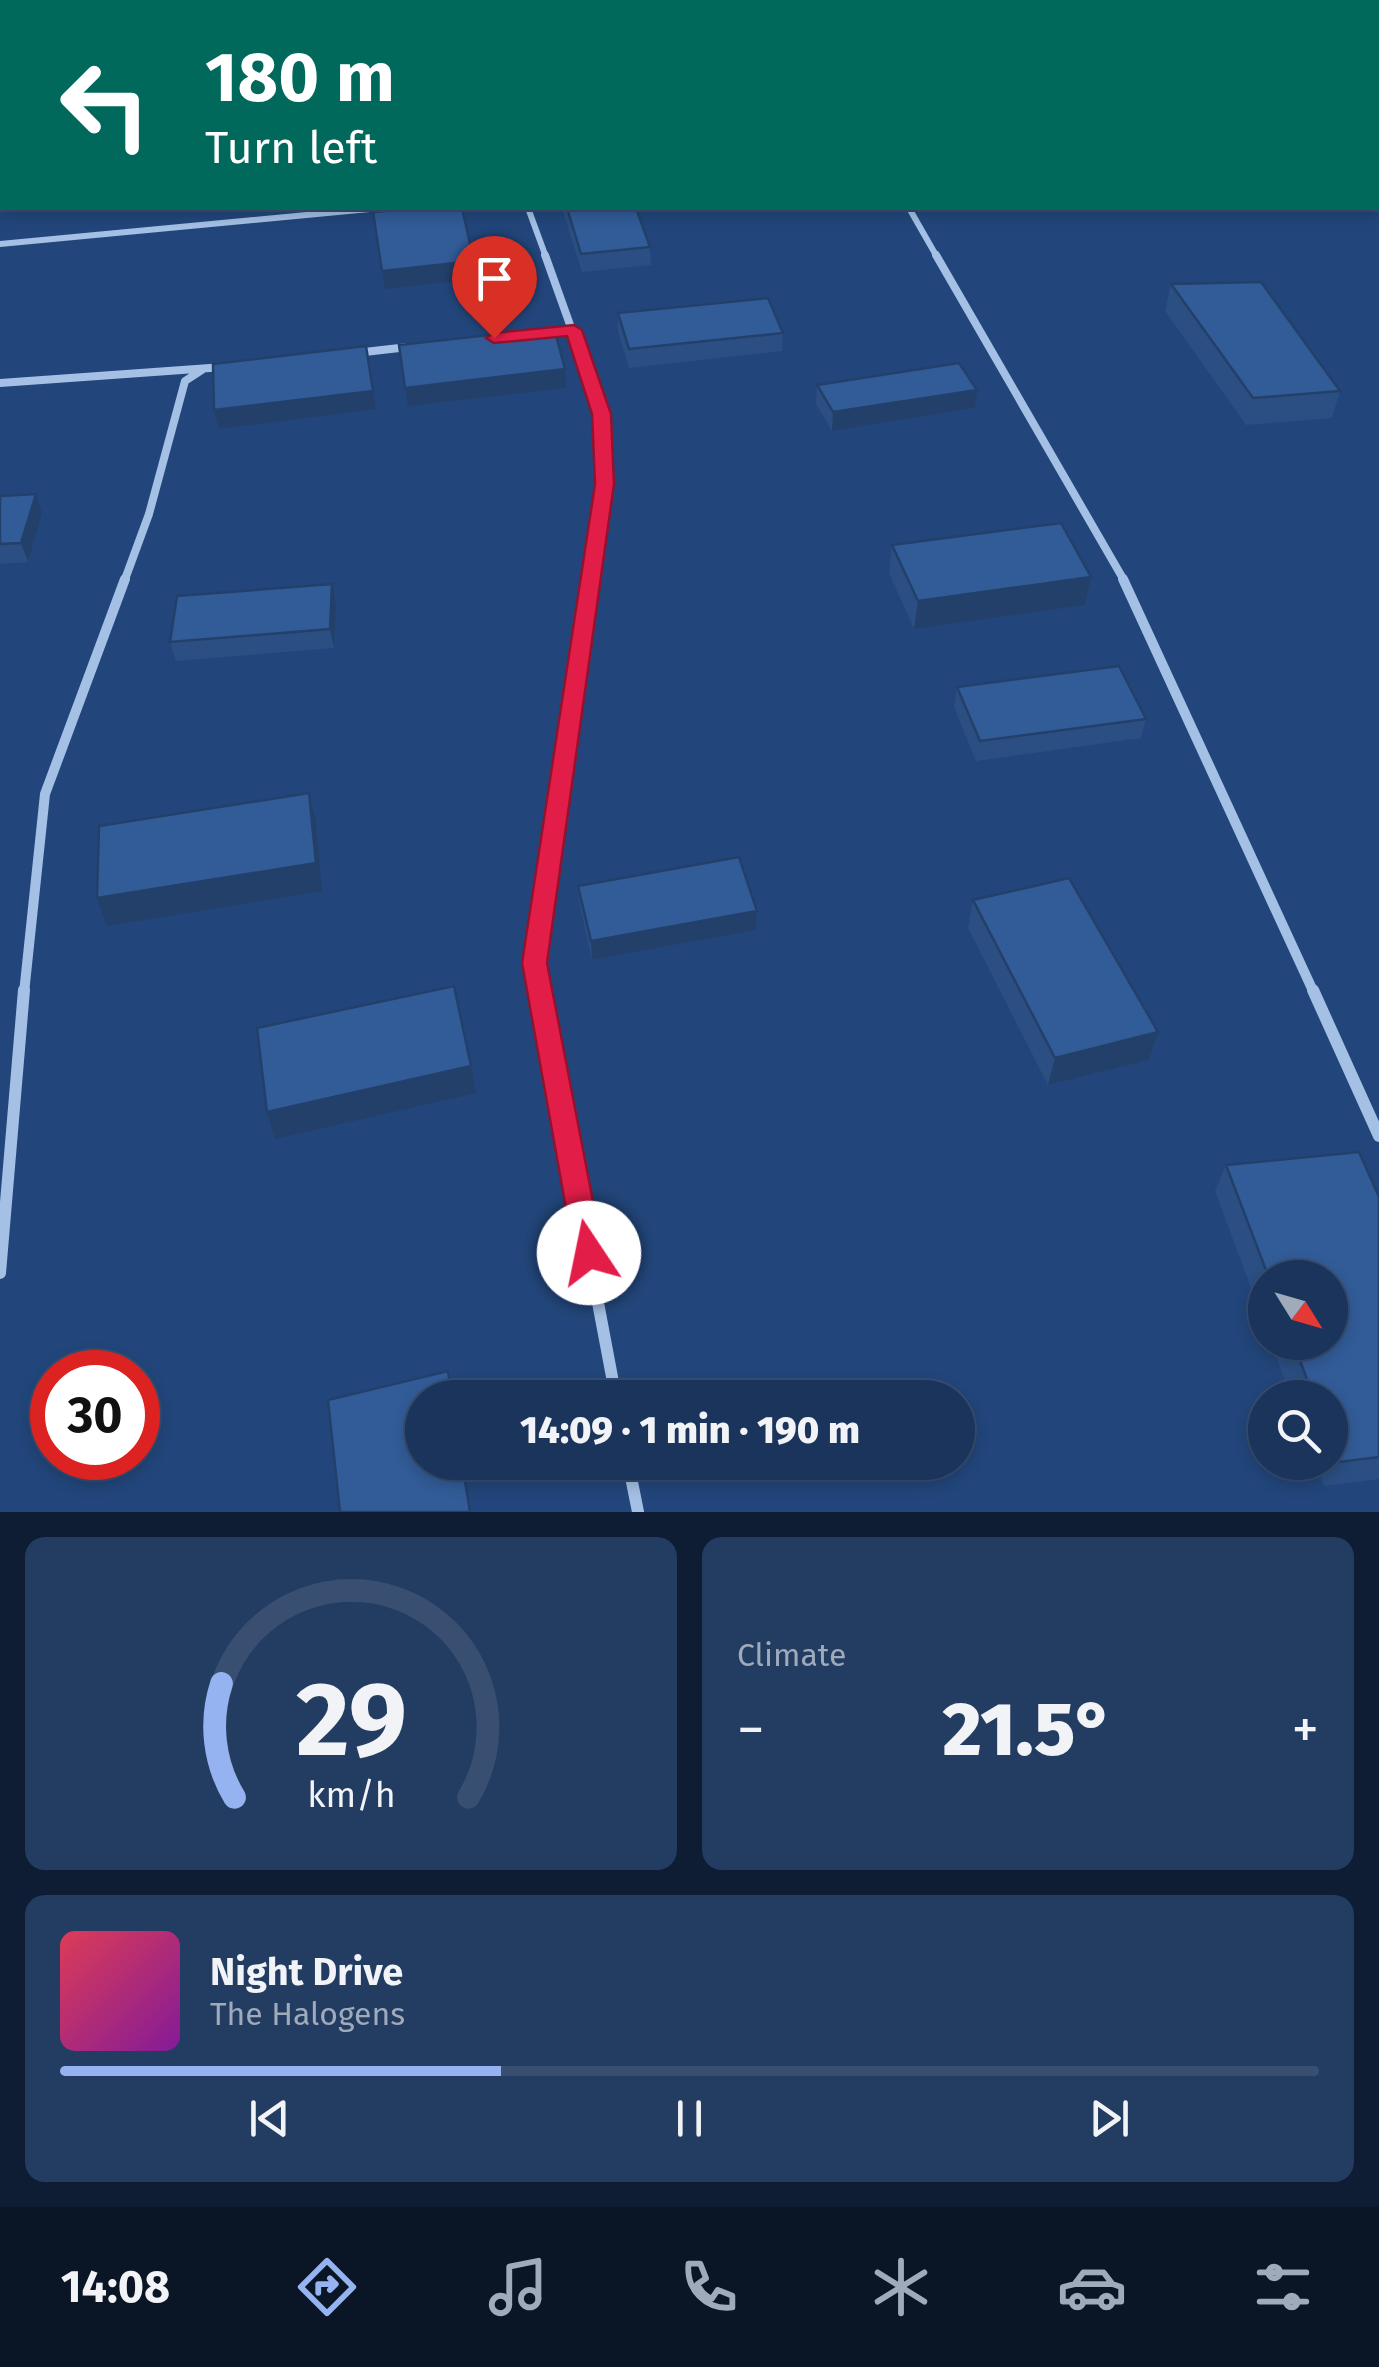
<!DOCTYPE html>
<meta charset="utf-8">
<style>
body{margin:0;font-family:"Fira Sans",sans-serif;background:#233c62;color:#f1f3f6;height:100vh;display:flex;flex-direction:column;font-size:38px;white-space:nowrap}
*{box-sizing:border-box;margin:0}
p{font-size:32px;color:#9faabb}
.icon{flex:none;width:55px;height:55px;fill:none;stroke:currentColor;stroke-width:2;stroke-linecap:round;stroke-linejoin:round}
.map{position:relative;height:1512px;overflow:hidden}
.side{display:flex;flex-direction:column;gap:25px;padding:25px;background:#0e1d33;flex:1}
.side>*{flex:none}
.banner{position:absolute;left:0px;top:0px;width:1380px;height:210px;box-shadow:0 5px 15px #0003,0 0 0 2px #384f72;background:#00695c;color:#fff;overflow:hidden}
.needle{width:65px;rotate:127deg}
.buttons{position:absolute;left:1248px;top:1260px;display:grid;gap:20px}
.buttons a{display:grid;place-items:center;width:100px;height:100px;border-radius:50%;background:#1a345c;box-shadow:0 5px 15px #0003,0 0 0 2px #384f72;font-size:50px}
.speed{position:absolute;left:30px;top:1350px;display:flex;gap:20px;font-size:50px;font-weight:700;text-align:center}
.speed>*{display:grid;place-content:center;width:130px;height:130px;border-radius:50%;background:#1a345c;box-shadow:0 5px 15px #0003,0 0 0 2px #384f72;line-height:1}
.speed .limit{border:15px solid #d22;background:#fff;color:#111}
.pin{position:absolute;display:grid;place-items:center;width:85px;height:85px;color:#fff;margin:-102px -42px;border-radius:50% 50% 50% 0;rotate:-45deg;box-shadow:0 0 10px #0007}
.pin .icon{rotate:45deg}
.me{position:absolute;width:110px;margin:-55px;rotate:349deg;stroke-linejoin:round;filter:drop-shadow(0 0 8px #0008)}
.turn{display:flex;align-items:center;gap:35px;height:210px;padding:0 40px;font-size:45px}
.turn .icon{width:130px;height:130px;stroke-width:2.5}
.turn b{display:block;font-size:70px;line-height:85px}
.big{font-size:75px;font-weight:800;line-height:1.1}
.side .widget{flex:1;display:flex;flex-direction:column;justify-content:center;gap:15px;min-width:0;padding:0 35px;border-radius:20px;background:#233c62}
.side .dial{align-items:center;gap:0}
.dial svg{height:260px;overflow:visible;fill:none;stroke:#384f72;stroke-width:7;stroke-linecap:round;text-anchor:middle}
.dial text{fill:#f1f3f6;stroke:none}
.song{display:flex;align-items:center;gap:30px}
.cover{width:120px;height:120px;border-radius:15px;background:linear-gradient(135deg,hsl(350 70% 55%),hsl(290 70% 35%))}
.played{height:10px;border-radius:5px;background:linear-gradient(90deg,#95b2f1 35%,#384f72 35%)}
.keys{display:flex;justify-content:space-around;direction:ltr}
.heat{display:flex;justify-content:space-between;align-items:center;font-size:55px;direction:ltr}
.side .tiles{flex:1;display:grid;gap:25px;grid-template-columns:1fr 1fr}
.widget:last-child{grid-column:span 2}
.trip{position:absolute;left:405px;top:1380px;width:570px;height:100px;border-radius:50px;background:#1a345c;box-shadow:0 5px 15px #0003,0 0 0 2px #384f72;font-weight:800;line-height:100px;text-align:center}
.tab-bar{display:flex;height:160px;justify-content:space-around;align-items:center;background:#0a1525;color:#9faabb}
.tab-bar .icon{width:70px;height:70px}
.tab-bar .on{color:#95b2f1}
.tab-bar b{font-size:45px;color:#f1f3f6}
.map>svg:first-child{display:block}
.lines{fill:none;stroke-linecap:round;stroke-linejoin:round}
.street-far3{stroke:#a4c0e5;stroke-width:6}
.street-far2{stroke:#a4c0e5;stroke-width:8}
.street-far1{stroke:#a4c0e5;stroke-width:10}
.street{stroke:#a4c0e5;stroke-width:12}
.wall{fill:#2b4f83}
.shaded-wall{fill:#23406a}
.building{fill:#325c98;stroke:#23406a;stroke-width:2.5}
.route{fill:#e11d48;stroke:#92132f;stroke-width:2.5}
</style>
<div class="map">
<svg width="1379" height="1512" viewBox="0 0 1379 1512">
<rect width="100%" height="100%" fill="#22467b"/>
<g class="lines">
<path class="street-far3" d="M681 2 722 0
M528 208 546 257
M909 208 937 257
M0 244 380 208"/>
<path class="street-far2" d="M545 255 602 414 605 484 591 582
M936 255 1125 582
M356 353 408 347
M0 383 224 367
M124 582 149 514 185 381 202 370"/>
<path class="street-far1" d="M1123 579 1314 993
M24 993 45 794 125 579
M540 993 534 963 591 579"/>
<path class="street" d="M539 990 616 1398
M1313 990 1379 1136
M0 1273 24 990
M628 1462 638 1512"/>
</g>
<path class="wall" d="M562 208H636L650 247 651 265 582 272Z
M1171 284 1340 391 1332 418 1246 425 1165 311Z
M618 313 783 333 782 351 629 368 618 331Z
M817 385 975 408 832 431 816 404Z
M0 496 42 514 28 562 0 564Z
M892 545 1085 605 914 629 889 573Z
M336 604 334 648 176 661 170 642Z
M957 687 1146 719 1141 738 976 761 954 707Z
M578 886 757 911 756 930 592 960 580 906Z
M973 900 1158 1032 1149 1060 1048 1085 968 928Z
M1226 1165 1379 1197V1479L1324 1486 1315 1462H1330V1398H1291L1271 1342H1330V1278H1265V1326L1215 1191Z"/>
<path class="shaded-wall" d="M332 0H384L385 2H332Z
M404 0H447V1L404 2Z
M0 65 2 73V119H0Z
M474 261 475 279 385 289 382 271Z
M565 369 566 388 408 406 405 388Z
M977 390 975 408 832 431 833 412Z
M373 391 376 409 219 429 214 410Z
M36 494 42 514 28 562 21 543Z
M1091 577 1085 605 914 629 918 601Z
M332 584 336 604 334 648 330 629Z
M309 793 316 821 322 891 107 926 97 898Z
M757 911 756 930 592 960 591 941Z
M1158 1032 1149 1060 1048 1085 1055 1058Z
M471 1066 476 1093 275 1139 267 1112Z
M462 1462H464L471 1512H470Z"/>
<path class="building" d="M15 0H65L66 2H15Z
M768 0H818L819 2H723V1Z
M1378 45H1379V75H1378Z
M420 208H462L474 261 382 271 373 212Z
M567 208H636L650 247 581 254Z
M1261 282 1340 391 1253 398 1171 284Z
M768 298 783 333 629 349 618 313Z
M554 328 565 369 405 388 399 345Z
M366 346 373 391 214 410 213 364Z
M959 363 977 390 833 412 817 385Z
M36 494 21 543 0 544V496Z
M1061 523 1091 577 918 601 892 545Z
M332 584 330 629 170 642 177 596Z
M1119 666 1146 719 980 741 957 687Z
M309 793 316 863 97 898 99 826Z
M739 857 757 911 591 941 578 886Z
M1069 878 1158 1032 1055 1058 973 900Z
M454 986 471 1066 267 1112 257 1028Z
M1359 1152 1379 1197V1457L1339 1462 1330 1440V1398H1314L1293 1342H1330V1278H1269L1226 1165Z
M448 1371 452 1398H422V1462H462L470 1512H340L328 1400Z"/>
<path class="route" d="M574 325 582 330 611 414 614 484 547 963 603 1253 599 1262 589 1266 578 1262 574 1253 522 963 595 484 592 414 567 336 494 343 486 338 494 333Z"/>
</svg>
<div class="buttons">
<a><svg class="needle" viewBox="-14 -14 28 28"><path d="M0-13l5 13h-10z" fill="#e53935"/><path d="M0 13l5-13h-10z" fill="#9faabb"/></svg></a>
<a><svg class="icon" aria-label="search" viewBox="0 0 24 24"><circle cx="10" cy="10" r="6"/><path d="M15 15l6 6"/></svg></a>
</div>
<div class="speed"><div class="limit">30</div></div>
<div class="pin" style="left:494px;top:338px;background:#d93025"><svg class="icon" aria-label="arrive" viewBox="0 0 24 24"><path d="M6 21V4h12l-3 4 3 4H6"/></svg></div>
<svg class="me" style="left:589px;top:1253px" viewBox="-20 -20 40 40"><circle r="19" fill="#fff"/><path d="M0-13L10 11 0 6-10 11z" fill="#e11d48"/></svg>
<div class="trip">14:09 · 1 min · 190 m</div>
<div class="banner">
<div class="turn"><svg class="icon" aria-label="left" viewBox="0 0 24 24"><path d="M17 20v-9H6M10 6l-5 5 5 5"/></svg><div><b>180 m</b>Turn left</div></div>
</div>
</div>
<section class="side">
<div class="tiles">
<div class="widget dial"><svg viewBox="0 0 100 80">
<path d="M14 69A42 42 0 1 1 86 69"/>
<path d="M14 69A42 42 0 0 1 10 34" stroke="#95b2f1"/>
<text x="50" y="56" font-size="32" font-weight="700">29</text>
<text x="50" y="72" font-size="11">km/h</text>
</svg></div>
<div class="widget"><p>Climate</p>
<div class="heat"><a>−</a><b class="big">21.5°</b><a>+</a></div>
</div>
<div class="widget">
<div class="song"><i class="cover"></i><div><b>Night Drive</b><p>The Halogens</p></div></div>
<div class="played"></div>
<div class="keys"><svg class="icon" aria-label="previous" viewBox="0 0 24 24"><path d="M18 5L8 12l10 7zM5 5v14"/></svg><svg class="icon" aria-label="pause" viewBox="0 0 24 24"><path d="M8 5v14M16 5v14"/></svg><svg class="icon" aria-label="next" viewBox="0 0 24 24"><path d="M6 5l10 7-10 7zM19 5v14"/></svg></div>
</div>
</div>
</section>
<nav class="tab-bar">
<b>14:08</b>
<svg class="icon on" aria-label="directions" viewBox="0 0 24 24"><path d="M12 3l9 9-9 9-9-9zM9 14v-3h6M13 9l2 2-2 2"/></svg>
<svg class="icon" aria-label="music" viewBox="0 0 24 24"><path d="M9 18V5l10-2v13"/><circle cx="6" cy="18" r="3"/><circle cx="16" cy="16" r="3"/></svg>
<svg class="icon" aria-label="phone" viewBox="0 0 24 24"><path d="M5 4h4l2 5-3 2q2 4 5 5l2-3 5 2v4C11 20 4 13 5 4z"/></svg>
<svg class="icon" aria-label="climate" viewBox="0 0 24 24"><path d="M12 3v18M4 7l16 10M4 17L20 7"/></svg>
<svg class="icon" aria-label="car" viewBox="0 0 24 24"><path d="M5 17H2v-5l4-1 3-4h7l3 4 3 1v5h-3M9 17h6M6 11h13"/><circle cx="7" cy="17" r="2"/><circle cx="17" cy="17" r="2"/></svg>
<svg class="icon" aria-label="filters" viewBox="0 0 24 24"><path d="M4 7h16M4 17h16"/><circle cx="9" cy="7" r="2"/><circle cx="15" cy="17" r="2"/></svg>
</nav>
